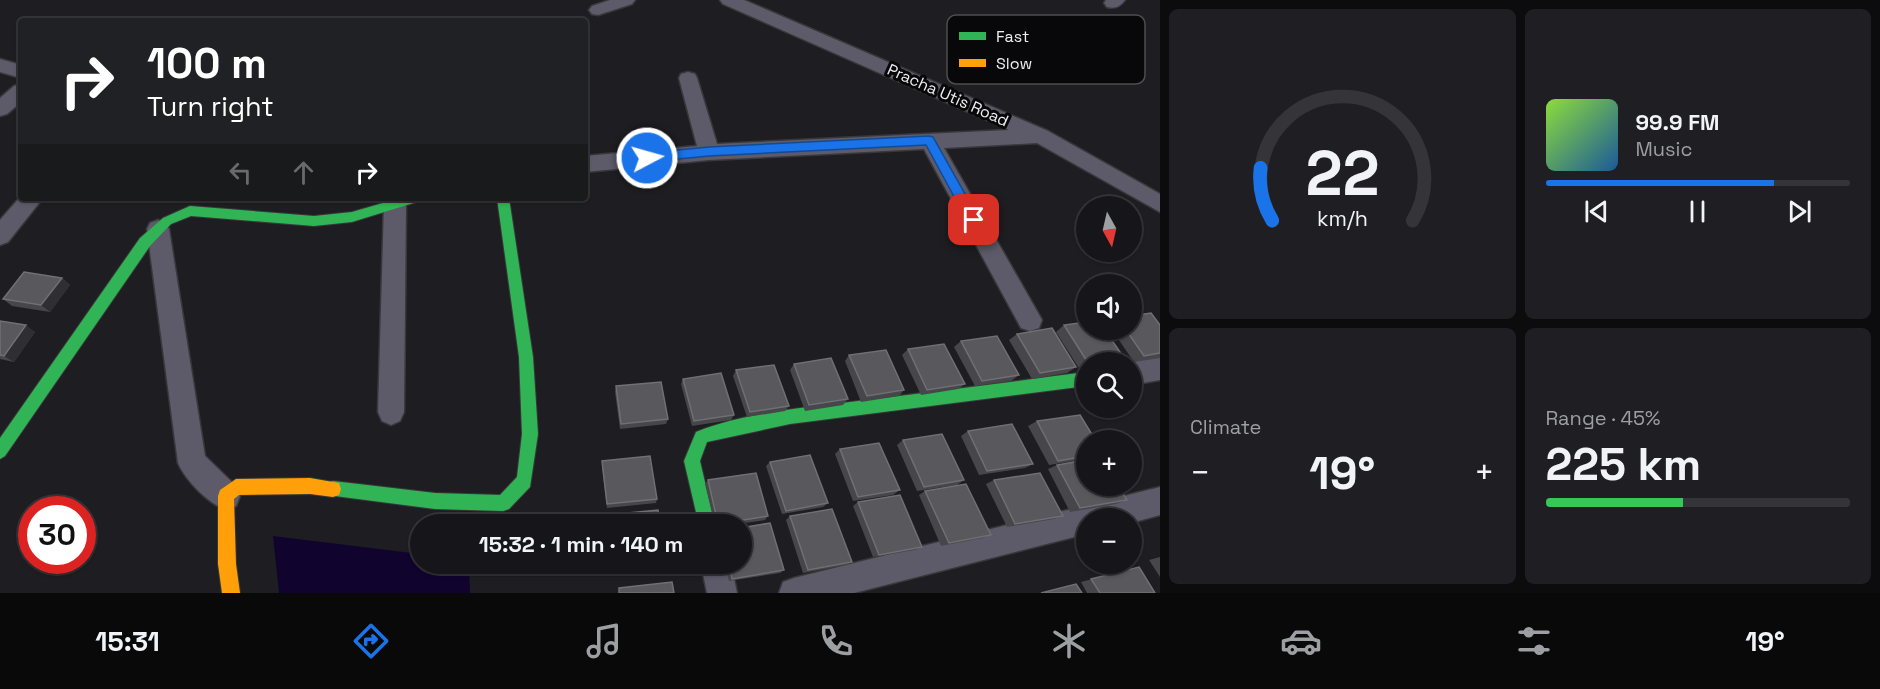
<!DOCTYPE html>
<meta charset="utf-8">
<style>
body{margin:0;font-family:"Space Grotesk",sans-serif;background:#1f1f23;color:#f1f3f6;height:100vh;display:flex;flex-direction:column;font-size:22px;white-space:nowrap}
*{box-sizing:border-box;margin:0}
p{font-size:20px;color:#9e9fa2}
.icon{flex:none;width:33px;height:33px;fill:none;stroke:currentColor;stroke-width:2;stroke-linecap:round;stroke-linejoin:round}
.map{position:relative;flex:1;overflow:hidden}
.sheet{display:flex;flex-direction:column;gap:9px;padding:9px;background:#0c0c0e;width:720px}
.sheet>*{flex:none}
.hud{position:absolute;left:18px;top:18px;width:570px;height:183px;border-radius:6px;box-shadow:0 2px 4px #0004,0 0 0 2px #353539;background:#202124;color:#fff;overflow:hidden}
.needle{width:39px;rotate:172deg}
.buttons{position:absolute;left:1076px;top:196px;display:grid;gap:12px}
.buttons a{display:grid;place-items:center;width:66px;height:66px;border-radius:50%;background:#16161a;box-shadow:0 2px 4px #0004,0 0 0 2px #353539;font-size:30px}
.speed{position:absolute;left:18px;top:496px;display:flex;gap:12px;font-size:30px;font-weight:700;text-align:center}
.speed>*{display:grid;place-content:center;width:78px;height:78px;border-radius:50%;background:#16161a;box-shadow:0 2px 4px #0004,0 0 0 2px #353539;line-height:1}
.speed .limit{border:9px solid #d22;background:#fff;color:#111}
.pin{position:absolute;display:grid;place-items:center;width:51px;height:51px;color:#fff;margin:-26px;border-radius:12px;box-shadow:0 3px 9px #0006}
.me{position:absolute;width:66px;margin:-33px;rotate:84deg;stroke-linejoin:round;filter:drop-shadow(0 0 4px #0008)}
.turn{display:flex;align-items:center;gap:21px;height:126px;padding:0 30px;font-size:27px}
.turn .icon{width:78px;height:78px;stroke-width:2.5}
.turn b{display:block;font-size:42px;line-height:51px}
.lanes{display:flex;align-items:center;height:57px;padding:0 30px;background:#0003;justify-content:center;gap:30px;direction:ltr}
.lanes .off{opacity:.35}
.big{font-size:45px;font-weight:700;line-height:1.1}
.sheet .tile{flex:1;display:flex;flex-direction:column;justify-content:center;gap:9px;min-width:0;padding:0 21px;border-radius:9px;background:#1f1f23}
.sheet .dial{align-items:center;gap:0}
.dial svg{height:156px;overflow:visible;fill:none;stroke:#353539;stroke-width:7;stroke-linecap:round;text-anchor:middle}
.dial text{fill:#f1f3f6;stroke:none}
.song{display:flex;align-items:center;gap:18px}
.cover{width:72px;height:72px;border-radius:9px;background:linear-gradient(135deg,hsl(90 70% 55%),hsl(210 70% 35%))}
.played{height:6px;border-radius:3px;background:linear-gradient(90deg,#1a73e8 75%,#353539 75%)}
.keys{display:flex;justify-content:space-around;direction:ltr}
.heat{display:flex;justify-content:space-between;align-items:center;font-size:33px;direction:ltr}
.charge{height:9px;border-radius:4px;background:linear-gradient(90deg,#34c759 45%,#353539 0)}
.sheet .tiles{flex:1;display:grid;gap:9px;grid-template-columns:repeat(2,1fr)}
.trip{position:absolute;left:410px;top:514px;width:342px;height:60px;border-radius:30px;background:#16161a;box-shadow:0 2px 4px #0004,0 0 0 2px #353539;font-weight:700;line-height:60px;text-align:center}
.dock{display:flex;height:96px;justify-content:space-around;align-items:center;background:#09090a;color:#9e9fa2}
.dock .icon{width:42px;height:42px}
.dock .selected{color:#1a73e8}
.dock b{font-size:27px;color:#f1f3f6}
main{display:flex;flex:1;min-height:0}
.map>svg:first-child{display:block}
.water{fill:#10042f}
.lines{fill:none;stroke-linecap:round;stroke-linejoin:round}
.street-casing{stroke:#38383a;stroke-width:3}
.fast-casing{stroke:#38383a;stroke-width:2}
.slow-casing{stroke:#38383a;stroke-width:2}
.street{fill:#5d5b69;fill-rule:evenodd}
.fast{fill:#30b455;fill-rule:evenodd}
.slow{fill:#ff9f0a;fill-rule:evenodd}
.wall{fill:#47474b}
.shaded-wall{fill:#2f2f33}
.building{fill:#59595d;stroke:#707074;stroke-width:1.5}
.route{fill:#1a73e8;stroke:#114b97;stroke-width:1.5}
.labels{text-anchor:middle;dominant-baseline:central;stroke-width:6;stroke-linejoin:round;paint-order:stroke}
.street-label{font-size:16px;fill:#efeff3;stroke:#08080a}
.key{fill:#08080a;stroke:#4d4d50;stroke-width:1.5}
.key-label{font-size:16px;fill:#efeff3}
</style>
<main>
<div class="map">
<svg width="1160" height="593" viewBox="0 0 1160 593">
<rect width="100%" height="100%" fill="#1e1e22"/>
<path class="water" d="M273 536 420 554V564H469L470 593H279Z"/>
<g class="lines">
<defs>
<path id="street" d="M610 0H635L632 4 598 15 592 14 589 10 592 6Z
M720 0H744L1048 131 1160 194V212L1037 143 944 148 1042 320 1039 328 1030 331 1021 328 924 149 709 160 585 172V156L697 146 679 78 681 74 688 72 695 74 697 78 717 144 1009 130 723 4Z
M1106 0H1125C1120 7 1115 9 1107 7L1104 3Z
M0 59 21 65V78L0 72Z
M21 84V102L7 114 0 116V98L14 86Z
M21 196V198H43L8 242 0 245V220Z
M387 198H403L406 204 404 412 400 421 391 425 382 421 378 412 384 204Z
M158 220 166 223 169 229 205 456 236 486 240 496 236 506 226 510C208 503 186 481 178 463L147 229 150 223Z
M1160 356V380L1131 385V363H1126Z
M1160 487V515L1131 523V519H1086V534L854 593H779L783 582 794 578Z
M701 564H731L737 593H707Z"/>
<path id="fast" d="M400 198H422L420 201 352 222 314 226 191 216 171 224 150 246 5 456 0 459V438L140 238 163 218 190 206 314 216 352 212Z
M497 198H509L533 357 538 434 530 487 509 509 503 511 435 509 327 495 325 489 327 483 333 481 435 493 500 495 517 477 522 434 519 357Z
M1086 372V386L790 424 707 442 700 461 715 525H699L684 461 696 432C746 412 804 408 858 401 934 392 1010 382 1086 372Z"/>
<path id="slow" d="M310 478 339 483 341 489 339 495 333 497 310 494 239 495 234 499 236 564 240 593H222L218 564V496L220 490 236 479Z"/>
</defs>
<use href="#street" class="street-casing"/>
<use href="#fast" class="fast-casing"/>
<use href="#slow" class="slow-casing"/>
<use href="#street" class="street"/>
<use href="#fast" class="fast"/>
<use href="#slow" class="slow"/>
</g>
<path class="wall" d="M62 278 70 285 50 312 12 306 3 299Z
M0 321 35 332 14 362 0 359Z
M1064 325 1124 358 1117 363H1086V369L1080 370 1056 332Z
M1160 325V358L1134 362 1112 330H1131Z
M1017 334 1076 367 1067 373 1032 379 1009 340Z
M961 341 1019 375 1011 381 975 386 954 347Z
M908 349 965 384 958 389 921 395 902 355Z
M849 355 904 390 899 396 861 402 845 361Z
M794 364 848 399 843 405 805 411 790 370Z
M736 370 789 406 785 411 747 417 733 376Z
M683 379 734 415 731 420 692 426 681 384Z
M616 386 668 419 666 424 620 429 615 392Z
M1037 421 1086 441V459L1049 465 1028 426Z
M968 431 1033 464 1025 468 979 475 961 436Z
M903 440 964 480 957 485 917 491 897 445Z
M840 449 900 490 893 495 853 501 835 454Z
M602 461 657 499 656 503 607 508 602 466Z
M770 462 828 503 823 507 782 514 766 466Z
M1057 465 1127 500 1116 504 1070 512 1048 469Z
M708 480 768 516 765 520 731 525H715L705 484Z
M994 480 1063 516 1054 519 1007 527 986 484Z
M925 491 991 535 982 538 941 546 919 495Z
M858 502 922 547 915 550 873 557 853 506Z
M790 516 852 562 846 565 803 573 786 520Z
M1160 557V577L1149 560Z
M725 564H741L784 570 780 573 729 581Z
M1127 570 1155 593H1087L1081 582Z"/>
<path class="shaded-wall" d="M62 278 70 285 50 312 41 305Z
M26 325 35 332 14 362 4 356Z"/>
<path class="building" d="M24 272 62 278 41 305 3 299Z
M1151 313 1160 325V353L1144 356 1126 330H1131V316Z
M0 321 26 325 4 356 0 355Z
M1086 322V330H1105L1124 358 1094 363H1088L1064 325Z
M1052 328 1076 367 1040 373 1017 334Z
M997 336 1019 375 982 381 961 341Z
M944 344 965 384 927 390 908 349Z
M886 350 904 390 867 396 849 355Z
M831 358 848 399 809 405 794 364Z
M774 365 789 406 750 412 736 370Z
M721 373 734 415 694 421 683 379Z
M661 382 668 419 621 424 616 386Z
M1080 415 1096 441H1086V456L1058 461 1037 421Z
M1012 424 1033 464 987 471 968 431Z
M942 434 964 480 924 487 903 440Z
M879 443 900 490 858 497 840 449Z
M810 455 828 503 786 511 770 462Z
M650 456 657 499 607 504 602 461Z
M1086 460V486H1118L1127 500 1080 508 1057 465Z
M756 473 768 516 718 524 708 480Z
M1040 473 1063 516 1015 524 994 480Z
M966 484 991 535 949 543 925 491Z
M900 495 922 547 879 555 858 502Z
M832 509 852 562 808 570 790 516Z
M658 510 660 525H608L607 515Z
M770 523 784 570 732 579 729 564H741V528Z
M1139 567 1155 593H1100L1091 579Z
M672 582 674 593H619V588Z
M1076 584 1082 593H1041Z"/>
<path class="route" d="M929 136 933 137 978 217 980 220 978 224H969L926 145 709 156 647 162 641 158 647 153 709 147Z"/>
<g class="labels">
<g class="street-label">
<text transform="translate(948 95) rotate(24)">Pracha Utis Road</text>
</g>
</g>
<rect x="947" y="15" width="198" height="69" rx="9" class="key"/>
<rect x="959" y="32" width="27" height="8" fill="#30b455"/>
<rect x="959" y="59" width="27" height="8" fill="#ff9f0a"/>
<g class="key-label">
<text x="996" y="42">Fast</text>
<text x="996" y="69">Slow</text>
</g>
</svg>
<div class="buttons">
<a><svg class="needle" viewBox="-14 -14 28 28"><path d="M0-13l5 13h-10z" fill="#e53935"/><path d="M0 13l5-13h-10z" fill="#9e9fa2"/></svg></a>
<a><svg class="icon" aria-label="sound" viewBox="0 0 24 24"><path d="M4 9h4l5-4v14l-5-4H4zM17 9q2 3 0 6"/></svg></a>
<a><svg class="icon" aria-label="search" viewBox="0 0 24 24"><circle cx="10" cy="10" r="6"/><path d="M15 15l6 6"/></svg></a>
<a>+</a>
<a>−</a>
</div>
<div class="speed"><div class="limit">30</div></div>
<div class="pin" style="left:974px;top:220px;background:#d93025"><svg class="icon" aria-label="arrive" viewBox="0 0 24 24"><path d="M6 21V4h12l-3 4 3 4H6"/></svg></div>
<svg class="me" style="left:647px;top:158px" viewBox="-20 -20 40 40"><circle r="17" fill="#1a73e8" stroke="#fff" stroke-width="3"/><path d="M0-11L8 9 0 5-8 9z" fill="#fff"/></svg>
<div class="trip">15:32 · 1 min · 140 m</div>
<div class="hud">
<div class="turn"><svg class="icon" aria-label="right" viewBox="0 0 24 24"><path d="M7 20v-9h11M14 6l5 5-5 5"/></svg><div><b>100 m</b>Turn right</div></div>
<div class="lanes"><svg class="icon off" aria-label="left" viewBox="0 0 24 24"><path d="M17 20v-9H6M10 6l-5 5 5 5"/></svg><svg class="icon off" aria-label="ahead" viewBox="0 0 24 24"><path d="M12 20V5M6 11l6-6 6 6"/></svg><svg class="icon" aria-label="right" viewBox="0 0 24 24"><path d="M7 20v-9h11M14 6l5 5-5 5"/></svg></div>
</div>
</div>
<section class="sheet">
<div class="tiles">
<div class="tile dial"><svg viewBox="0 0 100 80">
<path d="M14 69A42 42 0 1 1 86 69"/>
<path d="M14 69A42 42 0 0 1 8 42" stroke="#1a73e8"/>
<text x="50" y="56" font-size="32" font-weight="700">22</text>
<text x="50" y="72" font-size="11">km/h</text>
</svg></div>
<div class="tile">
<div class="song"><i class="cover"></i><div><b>99.9 FM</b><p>Music</p></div></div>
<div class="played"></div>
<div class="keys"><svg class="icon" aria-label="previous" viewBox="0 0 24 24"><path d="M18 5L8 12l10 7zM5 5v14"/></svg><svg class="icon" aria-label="pause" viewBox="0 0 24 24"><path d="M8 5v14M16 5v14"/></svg><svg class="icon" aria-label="next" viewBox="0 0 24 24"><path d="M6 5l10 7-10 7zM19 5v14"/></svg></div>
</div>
<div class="tile"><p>Climate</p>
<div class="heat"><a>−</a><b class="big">19°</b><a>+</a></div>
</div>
<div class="tile"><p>Range · 45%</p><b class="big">225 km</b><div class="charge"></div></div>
</div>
</section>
</main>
<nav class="dock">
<b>15:31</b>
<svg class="icon selected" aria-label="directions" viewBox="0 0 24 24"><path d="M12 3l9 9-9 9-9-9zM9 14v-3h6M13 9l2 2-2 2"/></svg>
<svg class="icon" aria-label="music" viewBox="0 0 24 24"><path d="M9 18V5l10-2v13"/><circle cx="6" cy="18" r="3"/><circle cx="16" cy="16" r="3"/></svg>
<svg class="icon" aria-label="phone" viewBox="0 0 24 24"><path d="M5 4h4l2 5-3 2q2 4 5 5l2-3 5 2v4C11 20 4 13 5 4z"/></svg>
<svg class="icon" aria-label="climate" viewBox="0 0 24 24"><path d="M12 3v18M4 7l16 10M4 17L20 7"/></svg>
<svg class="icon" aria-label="car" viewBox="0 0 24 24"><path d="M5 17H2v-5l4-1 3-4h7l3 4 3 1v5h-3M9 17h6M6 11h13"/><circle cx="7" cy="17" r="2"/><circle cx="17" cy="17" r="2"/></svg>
<svg class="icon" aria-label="filters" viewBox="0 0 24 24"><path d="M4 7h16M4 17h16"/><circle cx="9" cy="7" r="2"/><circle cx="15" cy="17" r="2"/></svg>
<b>19°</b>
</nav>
